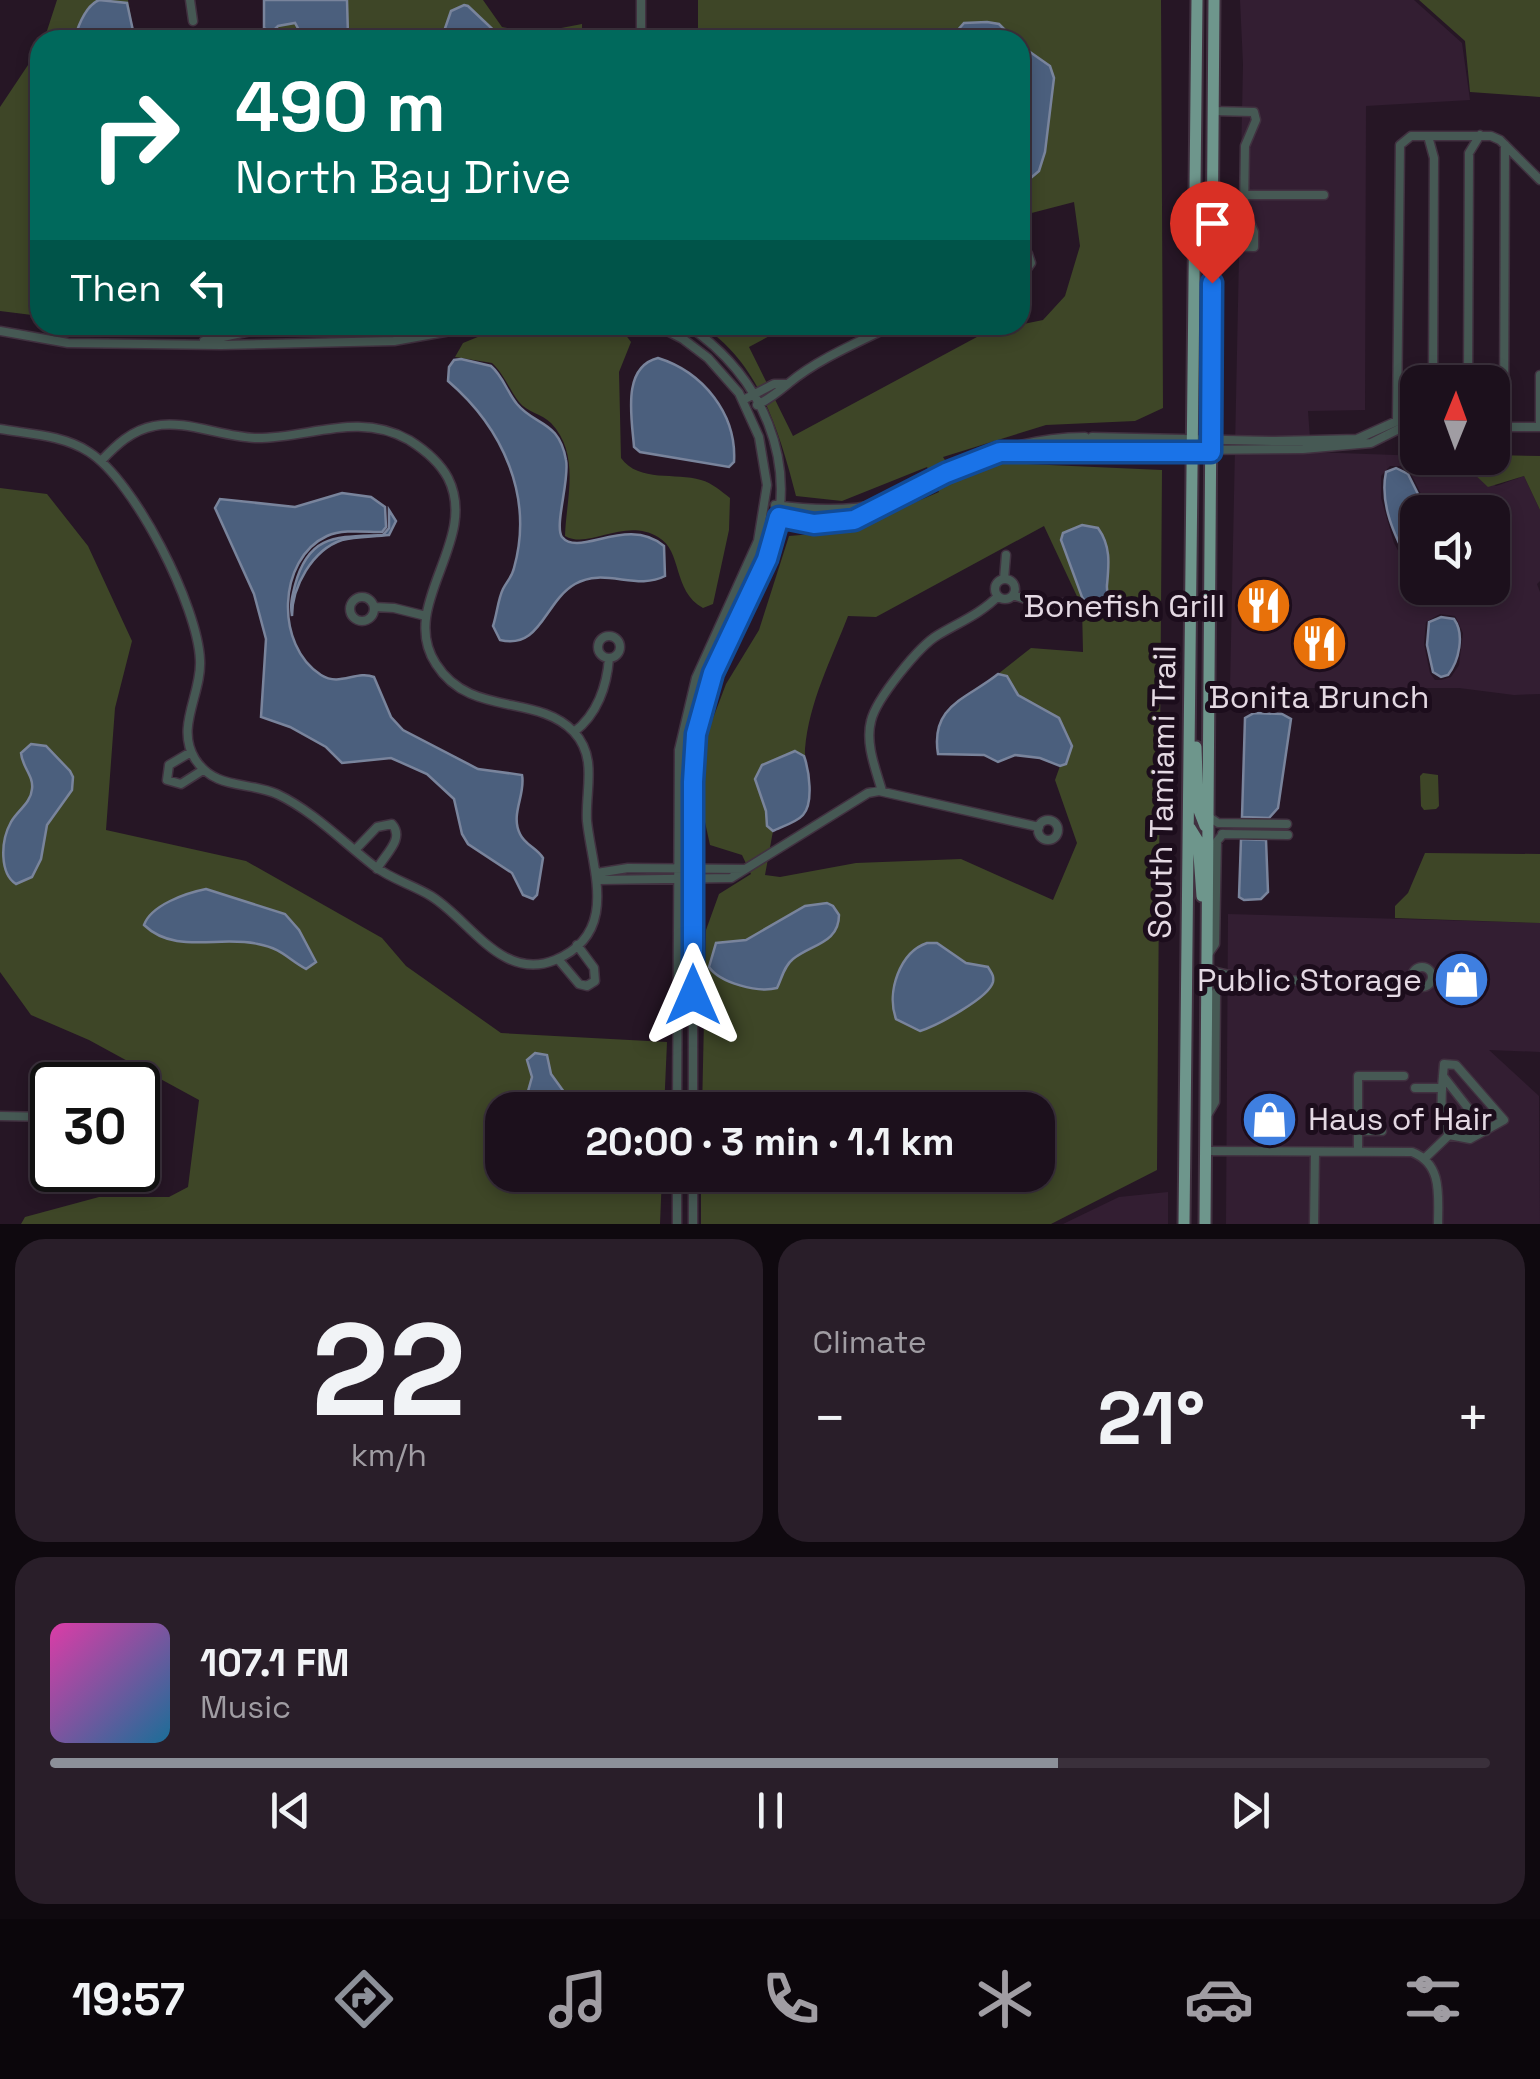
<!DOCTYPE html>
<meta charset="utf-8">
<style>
body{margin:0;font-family:"Space Grotesk",sans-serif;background:#291e29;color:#f1f3f6;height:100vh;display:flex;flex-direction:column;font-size:38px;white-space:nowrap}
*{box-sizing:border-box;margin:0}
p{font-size:32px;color:#a09da3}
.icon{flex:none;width:55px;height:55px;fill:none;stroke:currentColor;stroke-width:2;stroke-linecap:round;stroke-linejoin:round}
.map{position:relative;height:1224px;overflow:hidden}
.drawer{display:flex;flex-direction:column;gap:15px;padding:15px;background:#0f090f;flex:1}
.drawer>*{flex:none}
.banner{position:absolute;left:30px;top:30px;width:1000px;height:305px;border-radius:30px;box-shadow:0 5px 15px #0003,0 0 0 2px #3a303b;background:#00695c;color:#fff;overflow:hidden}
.needle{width:65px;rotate:1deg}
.buttons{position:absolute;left:1400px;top:365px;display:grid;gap:20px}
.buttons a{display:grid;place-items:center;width:110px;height:110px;border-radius:20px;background:#1c101c;box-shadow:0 5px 15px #0003,0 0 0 2px #3a303b;font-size:50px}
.speed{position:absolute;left:30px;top:1062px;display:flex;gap:20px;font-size:50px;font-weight:700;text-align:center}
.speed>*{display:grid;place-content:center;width:130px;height:130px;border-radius:50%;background:#1c101c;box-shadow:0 5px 15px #0003,0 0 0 2px #3a303b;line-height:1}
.speed .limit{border:5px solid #111;border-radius:15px;background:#fff;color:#111}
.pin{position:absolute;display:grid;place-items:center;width:85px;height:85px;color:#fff;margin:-102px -42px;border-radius:50% 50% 50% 0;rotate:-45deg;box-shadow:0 0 10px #0007}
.pin .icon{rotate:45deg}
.me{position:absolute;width:110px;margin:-55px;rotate:0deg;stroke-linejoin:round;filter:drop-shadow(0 0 8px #0008)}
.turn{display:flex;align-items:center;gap:35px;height:210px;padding:0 40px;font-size:45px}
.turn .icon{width:130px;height:130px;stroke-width:2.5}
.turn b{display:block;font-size:70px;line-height:85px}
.then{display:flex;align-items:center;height:95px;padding:0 40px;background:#0003;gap:20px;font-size:38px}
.big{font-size:75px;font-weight:800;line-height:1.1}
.drawer .tile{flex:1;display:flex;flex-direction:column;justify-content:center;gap:15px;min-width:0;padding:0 35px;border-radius:30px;background:#291e29}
.drawer .dial{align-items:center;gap:0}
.dial b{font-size:130px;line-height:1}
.song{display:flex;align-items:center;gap:30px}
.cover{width:120px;height:120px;border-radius:15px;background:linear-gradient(135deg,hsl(320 70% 55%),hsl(200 70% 35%))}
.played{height:10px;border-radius:5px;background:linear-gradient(90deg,#8c9099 70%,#3a303b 70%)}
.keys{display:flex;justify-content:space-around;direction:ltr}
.heat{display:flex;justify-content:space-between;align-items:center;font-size:55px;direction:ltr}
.drawer .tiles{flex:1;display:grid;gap:15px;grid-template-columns:1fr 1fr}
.tile:last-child{grid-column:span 2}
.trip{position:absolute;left:485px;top:1092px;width:570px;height:100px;border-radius:30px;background:#1c101c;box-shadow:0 5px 15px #0003,0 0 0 2px #3a303b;font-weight:800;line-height:100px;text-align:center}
.menu{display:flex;height:160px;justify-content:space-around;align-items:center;background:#0b060b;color:#a09da3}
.menu .icon{width:70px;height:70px}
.menu .active{color:#8c9099}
.menu b{font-size:45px;color:#f1f3f6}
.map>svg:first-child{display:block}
.built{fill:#331e32;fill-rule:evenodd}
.green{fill:#3e4627;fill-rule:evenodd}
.water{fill:#4b5f7d;stroke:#79849c;stroke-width:2.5}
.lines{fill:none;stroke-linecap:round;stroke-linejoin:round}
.minor-casing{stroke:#413140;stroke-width:11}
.primary-casing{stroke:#413140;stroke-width:15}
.minor{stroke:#465954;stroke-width:8}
.primary{stroke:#6e968c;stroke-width:11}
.route-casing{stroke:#114b97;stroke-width:25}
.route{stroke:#1a73e8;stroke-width:18}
.labels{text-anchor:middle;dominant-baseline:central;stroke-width:10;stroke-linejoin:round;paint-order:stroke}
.poi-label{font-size:32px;fill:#e4d9e3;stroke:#1c0d1c;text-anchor:end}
.street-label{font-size:32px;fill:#e4d9e3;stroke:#1c0d1c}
</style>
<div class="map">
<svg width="1540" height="1224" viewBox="0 0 1540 1224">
<rect width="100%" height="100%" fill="#261625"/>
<path class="built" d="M1240 0H1414L1462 43 1470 100 1366 106 1365 410 1308 411 1311 452 1480 458 1472 472 1496 486 1524 476 1540 510V581L1537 584 1540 592V694L1514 695 1459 688H1230L1243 64ZM1390 466H1403L1410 472 1430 512H1492V588H1418L1394 543 1381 498V476ZM1440 614 1455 616 1463 633 1459 665 1451 677 1441 680H1435L1430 673 1424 644 1426 622Z
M1228 914 1540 923V1052L1489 1050 1539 1096 1540 1224H1226Z
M1168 1192V1224H1063L1119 1197Z"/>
<path class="green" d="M57 0H128L135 40H44Z
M264 0H483L502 27 535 33 582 24V40H263Z
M698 0H1161L1163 408 1135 421 1046 425 943 457 958 480 1004 463 1162 470 1157 1170 1051 1224H701V1175H1038V1110H702L706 930 719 894 751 874 742 855 710 845 703 813 707 734 726 684 759 630 789 536 848 531 939 492 927 467 842 501 796 496C780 434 759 360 700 325H790L749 347 793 436 988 331 1043 320 1065 296 1080 246 1074 202 1020 216V40H698ZM1044 526 1082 607 1083 652 1031 648 998 674 1007 676C1011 683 1014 692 1021 696 1045 712 1083 731 1066 764L1060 766 1055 780 1077 843 1053 900 961 859 856 863 780 877 765 875 773 831C782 826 800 820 805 811 815 793 804 767 805 749 809 702 831 660 848 616L876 617Z
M1419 0H1540V97L1470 92 1465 41Z
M40 47V316L0 311V107Z
M507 325H593L625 334 631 342 619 372 621 458C639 483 676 472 701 480 712 483 721 491 730 498L729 530 713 604 703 608C672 591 683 551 658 537 623 517 590 550 565 536 566 499 581 455 551 423 542 414 527 412 519 402 509 389 504 374 492 363L455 357 463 343Z
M1493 455 1540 456V510L1524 476 1488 487 1472 472 1480 458Z
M0 488 47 494 88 546 132 641 115 708 106 830 246 861 382 938 406 966 501 1033 667 1042 664 1110H502V1175H662L660 1224H21L25 1217 99 1197H169L188 1187 199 1100 89 1040 31 1015 0 972Z
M1423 773 1438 775 1439 806 1436 809 1424 810 1421 806 1420 776Z
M1425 853 1540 854V923L1395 918V906L1408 893Z"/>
<path class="water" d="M99 0 127 3 135 40H74C78 26 85 6 99 0Z
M264 0H347L348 36 343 40 320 36 304 39 295 23 278 26 272 32 264 28Z
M464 5 468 6 504 40H441L451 11Z
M987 22 999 24 1015 40H949L964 23Z
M1020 45 1050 66 1054 78 1045 152 1039 171 1020 187Z
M658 358C703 372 737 414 734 462L729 467 640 452 634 447C632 419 621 367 658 358Z
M461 359 491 366C503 376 507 392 517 404 535 426 559 420 566 460 570 479 554 526 562 537 579 558 627 515 664 546L665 576C637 591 604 567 575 584 544 602 541 650 500 640L493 626C497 614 498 599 503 589 507 581 512 577 514 568 534 497 503 428 448 381L449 367 454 360Z
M1396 468 1408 474 1427 512H1418L1417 580C1401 547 1378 510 1386 472Z
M342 493 371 497 385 507 386 527 382 532C365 532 343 529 327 536 277 559 275 646 321 675 340 687 356 670 374 677L391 717 403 730 478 769 522 775C526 794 510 814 520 834 525 845 537 848 543 858L537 895 533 899 523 895 512 873 468 844 462 834 454 799 427 774 391 758 342 763 326 747 290 727 261 717 266 639 254 594 215 508 220 499 295 507Z
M389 510 396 521 389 535C374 537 356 536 342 540 312 550 292 587 292 616 290 604 292 597 295 585 309 533 338 537 383 535L389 528Z
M1082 525 1098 528C1111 546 1109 564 1107 585 1106 593 1111 602 1112 610L1096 617 1082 597 1061 540 1063 533Z
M1441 617 1454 619C1465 634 1459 661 1448 675L1441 677 1433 672 1427 645 1429 622Z
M998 674 1007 676 1018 695 1059 718 1072 746 1066 764 1060 766 1040 758 1015 755 998 762 984 755 938 754C930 705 967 699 998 674Z
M1254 713 1282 714 1291 719 1278 808 1269 818 1242 817 1245 718Z
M31 744 46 746 70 771 73 777 72 790 47 825 41 859 32 877 16 884C0 874 0 842 11 822 17 811 31 803 32 789 34 776 22 767 21 753Z
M795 751 804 756C809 770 814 803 803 815 797 822 781 827 773 831L767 826 766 811 755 779 762 765Z
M1241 839 1266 840 1268 892 1261 899 1244 900 1239 897Z
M206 889 285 914 299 930 316 962 306 969C286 958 283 949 258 944 220 935 175 955 144 925 151 905 186 893 206 889Z
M827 903 833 906 839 915C839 943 812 944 793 959 784 966 782 978 777 988 758 993 720 983 709 967L716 943 746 940 805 906Z
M927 943H937L966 963 988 967C992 974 994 975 993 982 989 998 936 1026 920 1031L896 1019C886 992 900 952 927 943Z
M535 1053 547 1055 551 1074 564 1092 565 1110H527L525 1102 532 1077 527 1060Z"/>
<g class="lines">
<defs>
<path id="minor" d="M190 0 193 21
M641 40V0
M1428 136 1434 158 1433 382
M1246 195H1324
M1212 246 1254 247V232L1244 209 1245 146 1256 120 1254 112 1213 111
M1020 250 1028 254 1031 263 1026 270 1020 272
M656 325 683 339 708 358 739 393 759 437 767 485 758 541 696 678 679 750 677 1110
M687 325C762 376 801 462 770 551 755 594 728 633 712 676 699 711 694 745 693 782V1110
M0 331 68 343 221 345 394 341 484 325
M204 341 260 329 410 325
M1468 382 1469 153 1480 135
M743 400 774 384H787
M757 405C770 399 778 392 789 383 818 359 859 342 893 325
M1397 421 1400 145 1411 136H1491L1500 140 1540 180
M1492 427H1540
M1504 427 1505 145
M1540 427V375
M0 429C29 434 63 435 89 452 135 481 198 607 200 660 202 694 175 727 195 759 215 790 247 781 277 794 313 811 343 842 374 866 391 879 413 885 431 896 470 920 502 982 555 960 620 933 592 870 587 821 585 790 598 758 574 732 537 693 470 718 436 664 397 605 480 541 448 478 439 461 425 450 409 440 357 411 308 439 255 438 222 437 184 419 154 426 132 430 116 445 101 461
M1092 437 1274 441 1357 439 1397 421
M1000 452 1303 449 1371 443 1405 426
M775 505C811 510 847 512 882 503 905 497 924 484 945 473 989 451 1036 437 1085 437
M774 516C815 525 848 528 885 504
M1004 579 1006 555
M995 589a10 10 0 1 1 20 0a10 10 0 1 1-20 0Z
M1013 595 1040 604 1066 603
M350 609a12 12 0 1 1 24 0a12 12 0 1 1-24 0Z
M374 607 394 608 426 616
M598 647a11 11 0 1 1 22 0a11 11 0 1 1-22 0Z
M574 732C597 715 607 686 609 658
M191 752 169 765 167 780 181 784 203 770
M882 791C876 770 865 744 871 721 876 699 919 646 938 635 958 623 982 613 998 596
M1209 817 1218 823 1287 824
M1038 830a10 10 0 1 1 20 0a10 10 0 1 1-20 0Z
M1222 834 1288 835
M355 850 377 827 392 824C405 839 385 854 377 869
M597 873 628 868 745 869
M599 880 731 878 868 793 879 791 1039 827
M1209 953 1215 944 1217 841 1223 834
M558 959 579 984 587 986 595 981 594 968 577 945
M1412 977a10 10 0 1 1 20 0a10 10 0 1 1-20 0Z
M1206 968C1244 987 1364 979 1412 978
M1443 1076 1486 1131
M1415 1088H1442
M1208 1114 1215 1102 1216 992 1222 986 1254 980
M0 1116 52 1117
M1358 1131H1382
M1205 1151 1412 1152C1443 1164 1438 1196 1438 1224
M1358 1151V1076H1404
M1425 1158 1449 1135 1470 1139 1504 1120 1456 1065 1444 1064C1442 1089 1438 1111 1449 1135
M677 1175V1224
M693 1175V1224
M1314 1224 1315 1152"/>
<path id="primary" d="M1196 747 1198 808 1205 826
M1190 828 1198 841 1202 896
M1184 1224 1197 0
M1205 1224 1214 0"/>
</defs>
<use href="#minor" class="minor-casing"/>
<use href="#primary" class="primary-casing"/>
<use href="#minor" class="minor"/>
<use href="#primary" class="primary"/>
</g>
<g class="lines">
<defs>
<path id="route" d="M693 995V782L696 734 713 673 767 559 779 517 814 524 854 520 946 473 1000 452H1211L1212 283"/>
</defs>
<use href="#route" class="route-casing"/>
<use href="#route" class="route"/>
</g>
<defs>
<symbol id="restaurant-disc" viewBox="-11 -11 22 22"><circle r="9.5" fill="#e8710a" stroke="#1c0d1c"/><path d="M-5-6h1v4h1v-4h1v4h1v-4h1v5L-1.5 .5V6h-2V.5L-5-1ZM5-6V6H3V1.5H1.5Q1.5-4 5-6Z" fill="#fff"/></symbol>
<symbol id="shop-disc" viewBox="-11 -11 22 22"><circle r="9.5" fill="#3f7fe0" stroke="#1c0d1c"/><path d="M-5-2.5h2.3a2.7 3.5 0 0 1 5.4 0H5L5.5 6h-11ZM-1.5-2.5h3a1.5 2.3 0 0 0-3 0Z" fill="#fff"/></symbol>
</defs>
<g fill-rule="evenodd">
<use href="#restaurant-disc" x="1232" y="574" width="63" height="63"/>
<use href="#restaurant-disc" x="1288" y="612" width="63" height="63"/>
<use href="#shop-disc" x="1430" y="948" width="63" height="63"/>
<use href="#shop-disc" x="1238" y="1088" width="63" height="63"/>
</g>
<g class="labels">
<g class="poi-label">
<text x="1225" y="606">Bonefish Grill</text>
<text x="1319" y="697" text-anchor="middle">Bonita Brunch</text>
<text x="1422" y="980">Public Storage</text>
<text x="1308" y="1119" text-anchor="start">Haus of Hair</text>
</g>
<g class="street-label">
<text transform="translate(1162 792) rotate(-89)">South Tamiami Trail</text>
</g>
</g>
</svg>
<div class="buttons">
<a><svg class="needle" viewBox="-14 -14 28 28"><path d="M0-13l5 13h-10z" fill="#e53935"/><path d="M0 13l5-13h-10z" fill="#a09da3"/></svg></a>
<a><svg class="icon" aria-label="sound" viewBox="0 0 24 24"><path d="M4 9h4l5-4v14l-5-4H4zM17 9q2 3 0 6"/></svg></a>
</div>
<div class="speed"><div class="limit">30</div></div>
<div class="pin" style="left:1212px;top:283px;background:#d93025"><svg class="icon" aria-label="arrive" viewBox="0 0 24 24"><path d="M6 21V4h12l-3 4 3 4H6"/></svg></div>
<svg class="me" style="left:693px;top:995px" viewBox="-20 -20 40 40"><path d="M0-17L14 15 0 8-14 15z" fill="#1a73e8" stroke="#fff" stroke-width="4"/></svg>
<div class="trip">20:00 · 3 min · 1.1 km</div>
<div class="banner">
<div class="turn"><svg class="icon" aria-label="right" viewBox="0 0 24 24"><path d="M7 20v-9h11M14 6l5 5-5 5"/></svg><div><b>490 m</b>North Bay Drive</div></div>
<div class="then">Then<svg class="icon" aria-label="left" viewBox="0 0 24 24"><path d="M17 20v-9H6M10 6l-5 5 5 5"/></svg></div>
</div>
</div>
<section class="drawer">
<div class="tiles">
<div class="tile dial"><b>22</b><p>km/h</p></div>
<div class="tile"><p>Climate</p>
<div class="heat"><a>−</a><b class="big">21°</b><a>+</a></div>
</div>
<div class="tile">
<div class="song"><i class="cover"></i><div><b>107.1 FM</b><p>Music</p></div></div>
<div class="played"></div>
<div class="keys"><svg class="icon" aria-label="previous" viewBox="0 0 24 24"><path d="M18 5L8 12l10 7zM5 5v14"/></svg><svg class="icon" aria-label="pause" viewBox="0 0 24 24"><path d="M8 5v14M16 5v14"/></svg><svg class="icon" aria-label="next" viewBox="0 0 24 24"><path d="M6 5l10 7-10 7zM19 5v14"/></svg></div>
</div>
</div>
</section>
<nav class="menu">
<b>19:57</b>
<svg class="icon active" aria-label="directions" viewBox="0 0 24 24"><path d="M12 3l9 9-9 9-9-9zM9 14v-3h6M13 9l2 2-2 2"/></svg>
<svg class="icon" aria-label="music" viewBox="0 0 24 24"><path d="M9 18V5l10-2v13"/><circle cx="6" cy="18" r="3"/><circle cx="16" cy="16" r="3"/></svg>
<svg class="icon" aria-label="phone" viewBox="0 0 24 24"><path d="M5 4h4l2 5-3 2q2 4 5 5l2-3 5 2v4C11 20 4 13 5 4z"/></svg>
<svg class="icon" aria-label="climate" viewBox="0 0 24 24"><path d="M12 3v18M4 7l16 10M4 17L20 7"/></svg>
<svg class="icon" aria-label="car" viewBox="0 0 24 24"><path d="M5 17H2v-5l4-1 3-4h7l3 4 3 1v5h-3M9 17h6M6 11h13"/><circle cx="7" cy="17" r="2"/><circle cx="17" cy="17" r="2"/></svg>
<svg class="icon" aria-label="filters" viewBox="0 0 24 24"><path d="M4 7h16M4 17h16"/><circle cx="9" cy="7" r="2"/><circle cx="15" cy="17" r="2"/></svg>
</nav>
